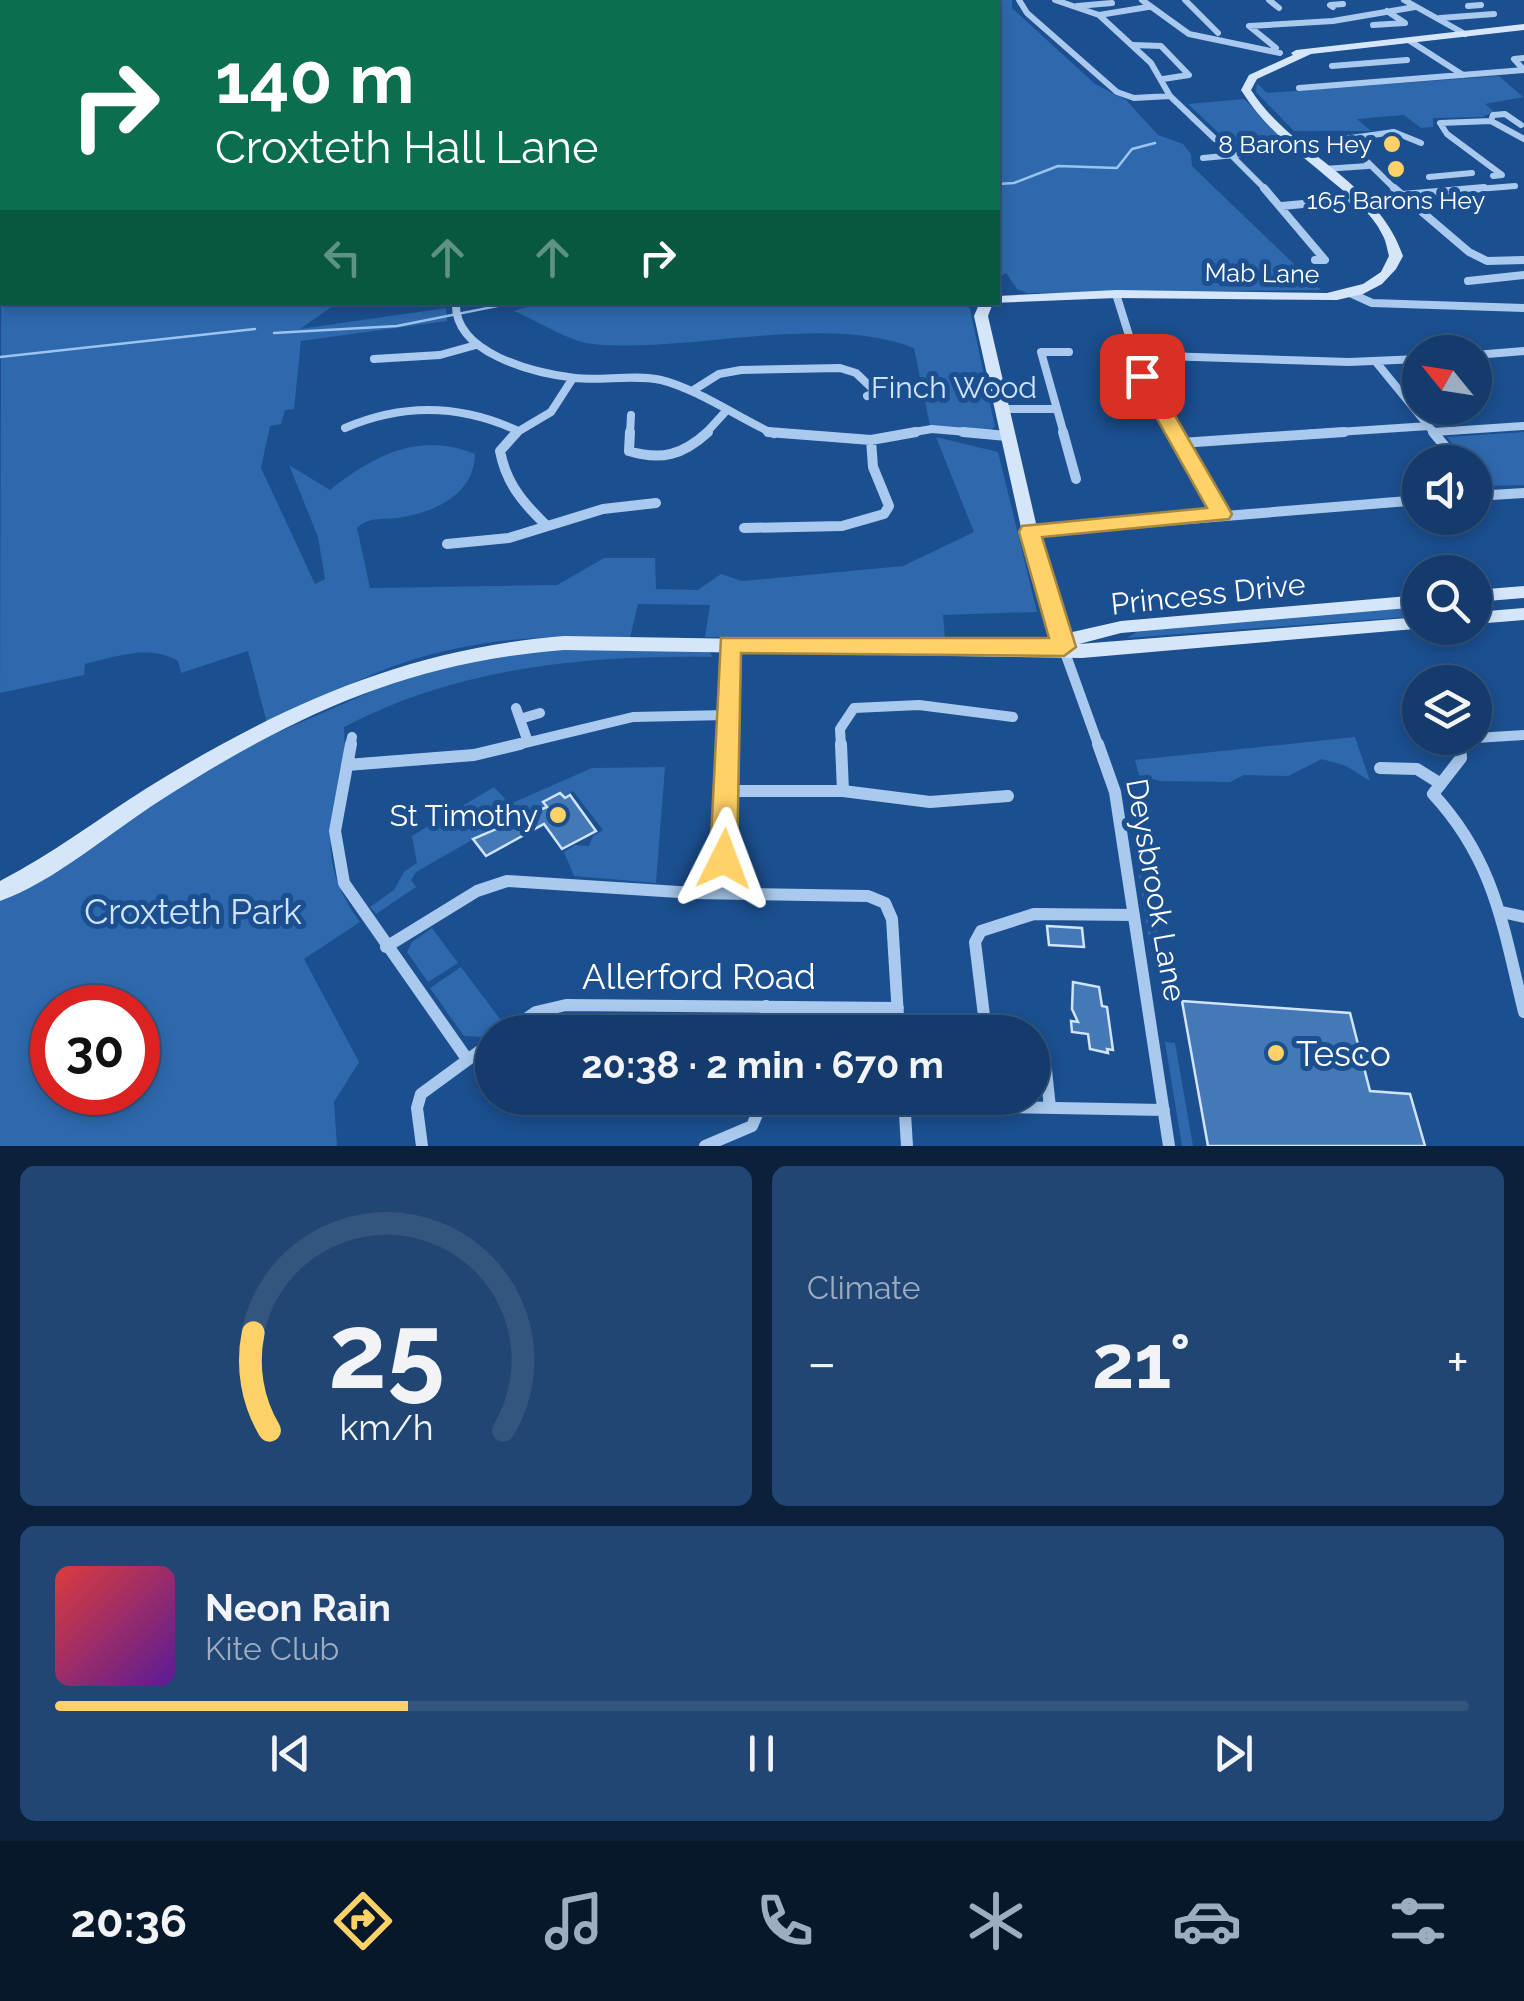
<!DOCTYPE html>
<meta charset="utf-8">
<style>
body{margin:0;font-family:Raleway,sans-serif;background:#214673;color:#f1f3f6;height:100vh;display:flex;flex-direction:column;font-size:38px;white-space:nowrap}
*{box-sizing:border-box;margin:0}
p{font-size:32px;color:#9dadc1}
.icon{flex:none;width:55px;height:55px;fill:none;stroke:currentColor;stroke-width:2;stroke-linecap:round;stroke-linejoin:round}
.map{position:relative;height:1146px;overflow:hidden}
.sheet{display:flex;flex-direction:column;gap:20px;padding:20px;background:#0b203b;flex:1}
.sheet>*{flex:none}
.banner{position:absolute;left:0px;top:0px;width:1000px;height:305px;box-shadow:0 5px 15px #0003,0 0 0 2px #33557e;background:#0b6e4f;color:#fff;overflow:hidden}
.needle{width:65px;rotate:300deg}
.buttons{position:absolute;left:1402px;top:335px;display:grid;gap:20px}
.buttons a{display:grid;place-items:center;width:90px;height:90px;border-radius:50%;background:#143b6b;box-shadow:0 5px 15px #0003,0 0 0 2px #33557e;font-size:50px}
.speed{position:absolute;left:30px;top:985px;display:flex;gap:20px;font-size:50px;font-weight:700;text-align:center}
.speed>*{display:grid;place-content:center;width:130px;height:130px;border-radius:50%;background:#143b6b;box-shadow:0 5px 15px #0003,0 0 0 2px #33557e;line-height:1}
.speed .limit{border:15px solid #d22;background:#fff;color:#111}
.pin{position:absolute;display:grid;place-items:center;width:85px;height:85px;color:#fff;margin:-42px;border-radius:20px;box-shadow:0 5px 15px #0006}
.me{position:absolute;width:110px;margin:-55px;rotate:3deg;stroke-linejoin:round;filter:drop-shadow(0 0 8px #0008)}
.turn{display:flex;align-items:center;gap:35px;height:210px;padding:0 50px;font-size:45px}
.turn .icon{width:130px;height:130px;stroke-width:2.5}
.turn b{display:block;font-size:70px;line-height:85px}
.lanes{display:flex;align-items:center;height:95px;padding:0 50px;background:#0003;justify-content:center;gap:50px;direction:ltr}
.lanes .off{opacity:.35}
.big{font-size:75px;font-weight:700;line-height:1.1}
.sheet .tile{flex:1;display:flex;flex-direction:column;justify-content:center;gap:15px;min-width:0;padding:0 35px;border-radius:15px;background:#214673}
.sheet .dial{align-items:center;gap:0}
.dial svg{height:260px;overflow:visible;fill:none;stroke:#33557e;stroke-width:7;stroke-linecap:round;text-anchor:middle}
.dial text{fill:#f1f3f6;stroke:none}
.song{display:flex;align-items:center;gap:30px}
.cover{width:120px;height:120px;border-radius:15px;background:linear-gradient(135deg,hsl(0 70% 55%),hsl(270 70% 35%))}
.played{height:10px;border-radius:5px;background:linear-gradient(90deg,#ffd166 25%,#33557e 25%)}
.keys{display:flex;justify-content:space-around;direction:ltr}
.heat{display:flex;justify-content:space-between;align-items:center;font-size:55px;direction:ltr}
.sheet .tiles{flex:1;display:grid;gap:20px;grid-template-columns:1fr 1fr}
.tile:last-child{grid-column:span 2}
.trip{position:absolute;left:475px;top:1015px;width:575px;height:100px;border-radius:50px;background:#143b6b;box-shadow:0 5px 15px #0003,0 0 0 2px #33557e;font-weight:700;line-height:100px;text-align:center}
.menu{display:flex;height:160px;justify-content:space-around;align-items:center;background:#08182b;color:#9dadc1}
.menu .icon{width:70px;height:70px}
.menu .on{color:#ffd166}
.menu b{font-size:45px;color:#f1f3f6}
.map>svg:first-child{display:block}
.green{fill:#2e69ad;fill-rule:evenodd}
.lines{fill:none;stroke-linecap:round;stroke-linejoin:round}
.stream{stroke:#9cc4f0;stroke-width:2.5}
.building{fill:#4478b7;stroke:#cfe3fa;stroke-width:2.5}
.street-far3{stroke:#a9c9ee;stroke-width:6}
.street-far2{stroke:#a9c9ee;stroke-width:8}
.street-far1{stroke:#a9c9ee;stroke-width:10}
.street{stroke:#a9c9ee;stroke-width:12}
.secondary{fill:#d6e6fa;fill-rule:evenodd}
.route{fill:#ffd166;stroke:#a68842;stroke-width:2.5}
.poi-dot{fill:#ffd166;stroke:#1b4f8f;stroke-width:4}
.labels{text-anchor:middle;dominant-baseline:central;stroke-width:10;stroke-linejoin:round;paint-order:stroke}
.far-poi-label{font-size:25px;fill:#fff;stroke:#1b4f8f;text-anchor:end}
.far-street-label{font-size:25px;fill:#fff;stroke:#1b4f8f}
.park-label{font-size:30px;fill:#cfe3fa;stroke:#1b4f8f}
.street-label{font-size:30px;fill:#fff;stroke:#1b4f8f}
.poi-label{font-size:30px;fill:#fff;stroke:#1b4f8f;text-anchor:end}
.near-park-label{font-size:35px;fill:#cfe3fa;stroke:#1b4f8f}
.near-street-label{font-size:35px;fill:#fff;stroke:#1b4f8f}
.near-poi-label{font-size:35px;fill:#fff;stroke:#1b4f8f;text-anchor:start}
</style>
<div class="map">
<svg width="1524" height="1146" viewBox="0 0 1524 1146">
<rect width="100%" height="100%" fill="#1b4f8f"/>
<path class="green" d="M67 0H1012V8L1095 84 1126 100 1158 135 1183 144 1191 154 1192 166 1321 290 1027 293 1017 289 1006 273 998 278V2H65Z
M2 57V302L337 303 300 329 446 308 447 321 301 341 294 409 285 410 281 424 270 426 261 468 315 584 325 579 318 537 289 465 330 490C374 455 420 431 475 454 474 493 438 511 403 517 385 521 371 515 357 528L370 588 557 585 604 558H655L656 589 698 590 721 574 742 581 903 566 974 532 936 437 998 452 1037 612 943 615 945 639 705 637 710 605 638 604 630 638C551 633 469 639 394 666 351 682 309 704 267 723L248 651 181 673 178 661C149 644 116 657 85 664L84 675 0 693Z
M1499 76 1523 97 1485 104 1494 112 1482 117 1433 118V127L1421 128 1404 115 1357 119 1371 131H1294L1256 92 1257 83 1267 93Z
M1244 99 1293 144 1238 151 1188 104Z
M541 302 963 303 970 309 995 427 989 431 930 426 914 348C822 312 690 354 592 344 568 341 538 321 514 311Z
M1524 432V485L1488 486 1475 472V462H1467L1447 437Z
M1420 606V616L1127 638 1140 630Z
M532 649 708 651 713 657C588 655 457 667 344 727 350 801 301 842 360 922L304 959 359 1062 334 1102 337 1146H0V901L212 765 274 734 405 677ZM52 1008H138V1092H52Z
M1355 737 1370 781 1346 766 1322 759 1288 776 1244 775 1230 782 1160 781 1139 775 1135 760Z
M665 767 656 883 574 876 564 852 575 845 589 846 593 836 603 830 573 791 563 797 560 793 543 801 547 807 515 823 500 824 416 872 411 880 416 887 376 914 370 907 394 890 404 872 417 863 412 836 494 787 510 804 592 768Z
M1137 816 1139 818 1161 958H1152L1137 863Z
M432 928 458 963 428 982 407 952 412 942Z
M461 967 503 1023 481 1037 464 1036 430 988Z
M1165 1042 1175 1043 1193 1146H1182Z"/>
<g class="lines">
<path class="stream" d="M998 184 1014 183 1058 166 1117 168 1132 149 1155 143
M274 333 397 326 518 302
M0 357 255 329"/>
</g>
<path class="building" d="M560 793 565 798 570 795 596 831 562 849 544 824 486 856 473 839 547 807 543 802Z
M1047 926 1082 928 1084 947 1049 945Z
M1073 982 1099 987 1102 1006 1107 1007 1113 1050 1107 1049 1108 1053 1090 1049 1088 1034 1072 1032 1071 1021 1078 1022 1072 1009Z
M1182 1001 1350 1013 1370 1091 1410 1094 1425 1146H1208Z"/>
<g class="lines">
<path class="street-far3" d="M1019 0 1027 13 1117 92 1134 98 1170 96
M1055 0 1099 15
M1142 0 1189 34 1280 53
M1185 0 1218 33
M1269 0 1279 8
M1404 0 1465 34
M1077 6 1112 3
M1468 6 1481 5
M1148 7 1099 15 1151 63 1170 96 1215 139
M1333 7 1330 5 1343 4
M1440 18 1494 14
M1373 25 1405 23 1387 11
M1410 41 1463 75
M1133 45 1161 46 1189 75 1163 79
M1276 48 1249 26 1333 21 1415 7
M1332 66 1407 60
M1523 69 1514 59 1524 58
M1299 88 1524 70
M1491 121 1493 115 1505 114 1521 125
M1219 143 1267 191
M1203 158 1268 152
M1324 169 1368 166
M1493 176 1502 175 1447 134 1440 123 1491 121 1524 139
M1429 177 1472 173
M1397 191 1344 139 1394 132 1421 143
M1453 191 1515 186"/>
<path class="street-far2" d="M1264 188 1325 260H1315
M1394 188 1469 252 1487 261 1524 260
M1403 195 1484 188
M1282 206 1356 199
M1468 281 1524 275
M1350 293 1372 303 1524 308
M1116 294 1142 377 1175 434
M456 302C453 353 533 373 575 378 603 381 634 374 661 380 695 388 741 419 774 434
M1132 355 1349 362 1420 359
M1475 355 1524 351
M374 359 440 355 476 345
M1376 362 1435 434
M692 391 719 374 741 370 840 368 856 373 876 392 867 396
M1003 409H1057
M345 428C403 403 459 404 516 430
M1434 432 1523 426
M514 434 551 412 573 378
M630 434 631 415
M705 434 726 411
M902 434 932 429 989 434
M1064 434 1041 352H1069
M1307 434 1429 426"/>
<path class="street-far1" d="M517 432 500 451C506 483 523 503 546 525
M630 432 629 451C661 461 683 455 708 432
M768 432 871 440 916 432
M963 432 1007 436
M1063 432 1076 479
M1174 432 1221 514
M1433 432 1458 462
M1181 443 1344 432
M1475 484 1484 495
M1475 496 1524 493
M744 528 842 526 884 514 889 506 873 467 871 440
M1030 532 1420 500
M447 544 509 538 603 509 656 503
M1063 647 1099 747
M516 708 528 742
M520 719 540 713
M350 747 352 737
M509 747 633 717 727 715
M727 747 730 644
M841 747 840 729 854 708 919 705 1013 717
M1460 747V739L1524 735"/>
<path class="street" d="M351 744 335 831 344 883 467 1059
M841 744 843 791
M1098 744 1115 792 1169 1146
M1460 744 1461 758 1433 794C1495 861 1503 927 1524 1012
M347 765 474 755 520 744
M1380 768 1417 769 1441 784
M726 791H843L930 802 1008 796
M722 893 727 744
M1502 912 1524 917
M386 947 477 891 507 881 694 893 868 896 885 903 892 919 899 1032
M507 1032 536 1012 566 1005 898 1008
M765 1032 766 1006
M986 1032 975 942 981 931 1034 914 1134 915
M1046 1070 1050 1108
M904 1098 907 1146
M1003 1107 1164 1110
M422 1146 417 1108 421 1094 492 1042
M705 1146 752 1126 764 1098"/>
<path class="secondary" d="M1524 24V30L1311 54 1257 79 1251 90C1292 154 1378 181 1403 256L1396 269 1382 284 1363 294 1337 300 1116 298 993 303 988 316 1038 532 1068 633 1121 621 1420 595V607L1121 633 1079 644 1420 617V628H1426L1082 658 564 650C408 662 292 716 161 800 112 831 54 882 0 901V881C52 854 98 819 147 788 281 705 406 649 564 636L1053 644 1022 532 974 316 980 302H998V296L1116 290 1327 293 1363 284 1381 272 1389 256C1387 249 1386 240 1382 234 1372 213 1351 197 1334 183 1300 154 1265 129 1241 90L1249 75 1293 55 1291 53 1296 50Z
M1524 586V598L1475 602V590Z
M1524 608V620L1475 624V612Z"/>
</g>
<path class="route" d="M1142 371 1152 376 1232 514 1229 519 1042 537 1076 647 1064 656 741 653 737 859 733 867H714L710 859 721 638H1049L1019 532 1022 526 1207 508 1133 376Z"/>
<g class="poi-dot">
<circle cx="1392" cy="144" r="10"/>
<circle cx="1396" cy="169" r="10"/>
<circle cx="558" cy="815" r="10"/>
<circle cx="1276" cy="1053" r="10"/>
</g>
<g class="labels">
<g class="far-poi-label">
<text x="1372" y="144">8 Barons Hey</text>
<text x="1396" y="200" text-anchor="middle">165 Barons Hey</text>
</g>
<g class="far-street-label">
<text transform="translate(1262 273) rotate(1)">Mab Lane</text>
</g>
<g class="park-label">
<text x="954" y="387">Finch Wood</text>
</g>
<g class="street-label">
<text transform="translate(1208 594) rotate(-6)">Princess Drive</text>
<text transform="translate(1156 890) rotate(80)">Deysbrook Lane</text>
</g>
<g class="poi-label">
<text x="538" y="815">St Timothy</text>
</g>
<g class="near-park-label">
<text x="193" y="911">Croxteth Park</text>
</g>
<g class="near-street-label">
<text x="699" y="976">Allerford Road</text>
</g>
<g class="near-poi-label">
<text x="1296" y="1053">Tesco</text>
</g>
</g>
</svg>
<div class="buttons">
<a><svg class="needle" viewBox="-14 -14 28 28"><path d="M0-13l5 13h-10z" fill="#e53935"/><path d="M0 13l5-13h-10z" fill="#9dadc1"/></svg></a>
<a><svg class="icon" aria-label="sound" viewBox="0 0 24 24"><path d="M4 9h4l5-4v14l-5-4H4zM17 9q2 3 0 6"/></svg></a>
<a><svg class="icon" aria-label="search" viewBox="0 0 24 24"><circle cx="10" cy="10" r="6"/><path d="M15 15l6 6"/></svg></a>
<a><svg class="icon" aria-label="layers" viewBox="0 0 24 24"><path d="M12 4l9 5-9 5-9-5zM3 14l9 5 9-5"/></svg></a>
</div>
<div class="speed"><div class="limit">30</div></div>
<div class="pin" style="left:1142px;top:376px;background:#d93025"><svg class="icon" aria-label="arrive" viewBox="0 0 24 24"><path d="M6 21V4h12l-3 4 3 4H6"/></svg></div>
<svg class="me" style="left:724px;top:859px" viewBox="-20 -20 40 40"><path d="M0-17L14 15 0 8-14 15z" fill="#ffd166" stroke="#fff" stroke-width="4"/></svg>
<div class="trip">20:38 · 2 min · 670 m</div>
<div class="banner">
<div class="turn"><svg class="icon" aria-label="right" viewBox="0 0 24 24"><path d="M7 20v-9h11M14 6l5 5-5 5"/></svg><div><b>140 m</b>Croxteth Hall Lane</div></div>
<div class="lanes"><svg class="icon off" aria-label="left" viewBox="0 0 24 24"><path d="M17 20v-9H6M10 6l-5 5 5 5"/></svg><svg class="icon off" aria-label="ahead" viewBox="0 0 24 24"><path d="M12 20V5M6 11l6-6 6 6"/></svg><svg class="icon off" aria-label="ahead" viewBox="0 0 24 24"><path d="M12 20V5M6 11l6-6 6 6"/></svg><svg class="icon" aria-label="right" viewBox="0 0 24 24"><path d="M7 20v-9h11M14 6l5 5-5 5"/></svg></div>
</div>
</div>
<section class="sheet">
<div class="tiles">
<div class="tile dial"><svg viewBox="0 0 100 80">
<path d="M14 69A42 42 0 1 1 86 69"/>
<path d="M14 69A42 42 0 0 1 9 39" stroke="#ffd166"/>
<text x="50" y="56" font-size="32" font-weight="700">25</text>
<text x="50" y="72" font-size="11">km/h</text>
</svg></div>
<div class="tile"><p>Climate</p>
<div class="heat"><a>−</a><b class="big">21°</b><a>+</a></div>
</div>
<div class="tile">
<div class="song"><i class="cover"></i><div><b>Neon Rain</b><p>Kite Club</p></div></div>
<div class="played"></div>
<div class="keys"><svg class="icon" aria-label="previous" viewBox="0 0 24 24"><path d="M18 5L8 12l10 7zM5 5v14"/></svg><svg class="icon" aria-label="pause" viewBox="0 0 24 24"><path d="M8 5v14M16 5v14"/></svg><svg class="icon" aria-label="next" viewBox="0 0 24 24"><path d="M6 5l10 7-10 7zM19 5v14"/></svg></div>
</div>
</div>
</section>
<nav class="menu">
<b>20:36</b>
<svg class="icon on" aria-label="directions" viewBox="0 0 24 24"><path d="M12 3l9 9-9 9-9-9zM9 14v-3h6M13 9l2 2-2 2"/></svg>
<svg class="icon" aria-label="music" viewBox="0 0 24 24"><path d="M9 18V5l10-2v13"/><circle cx="6" cy="18" r="3"/><circle cx="16" cy="16" r="3"/></svg>
<svg class="icon" aria-label="phone" viewBox="0 0 24 24"><path d="M5 4h4l2 5-3 2q2 4 5 5l2-3 5 2v4C11 20 4 13 5 4z"/></svg>
<svg class="icon" aria-label="climate" viewBox="0 0 24 24"><path d="M12 3v18M4 7l16 10M4 17L20 7"/></svg>
<svg class="icon" aria-label="car" viewBox="0 0 24 24"><path d="M5 17H2v-5l4-1 3-4h7l3 4 3 1v5h-3M9 17h6M6 11h13"/><circle cx="7" cy="17" r="2"/><circle cx="17" cy="17" r="2"/></svg>
<svg class="icon" aria-label="filters" viewBox="0 0 24 24"><path d="M4 7h16M4 17h16"/><circle cx="9" cy="7" r="2"/><circle cx="15" cy="17" r="2"/></svg>
</nav>
